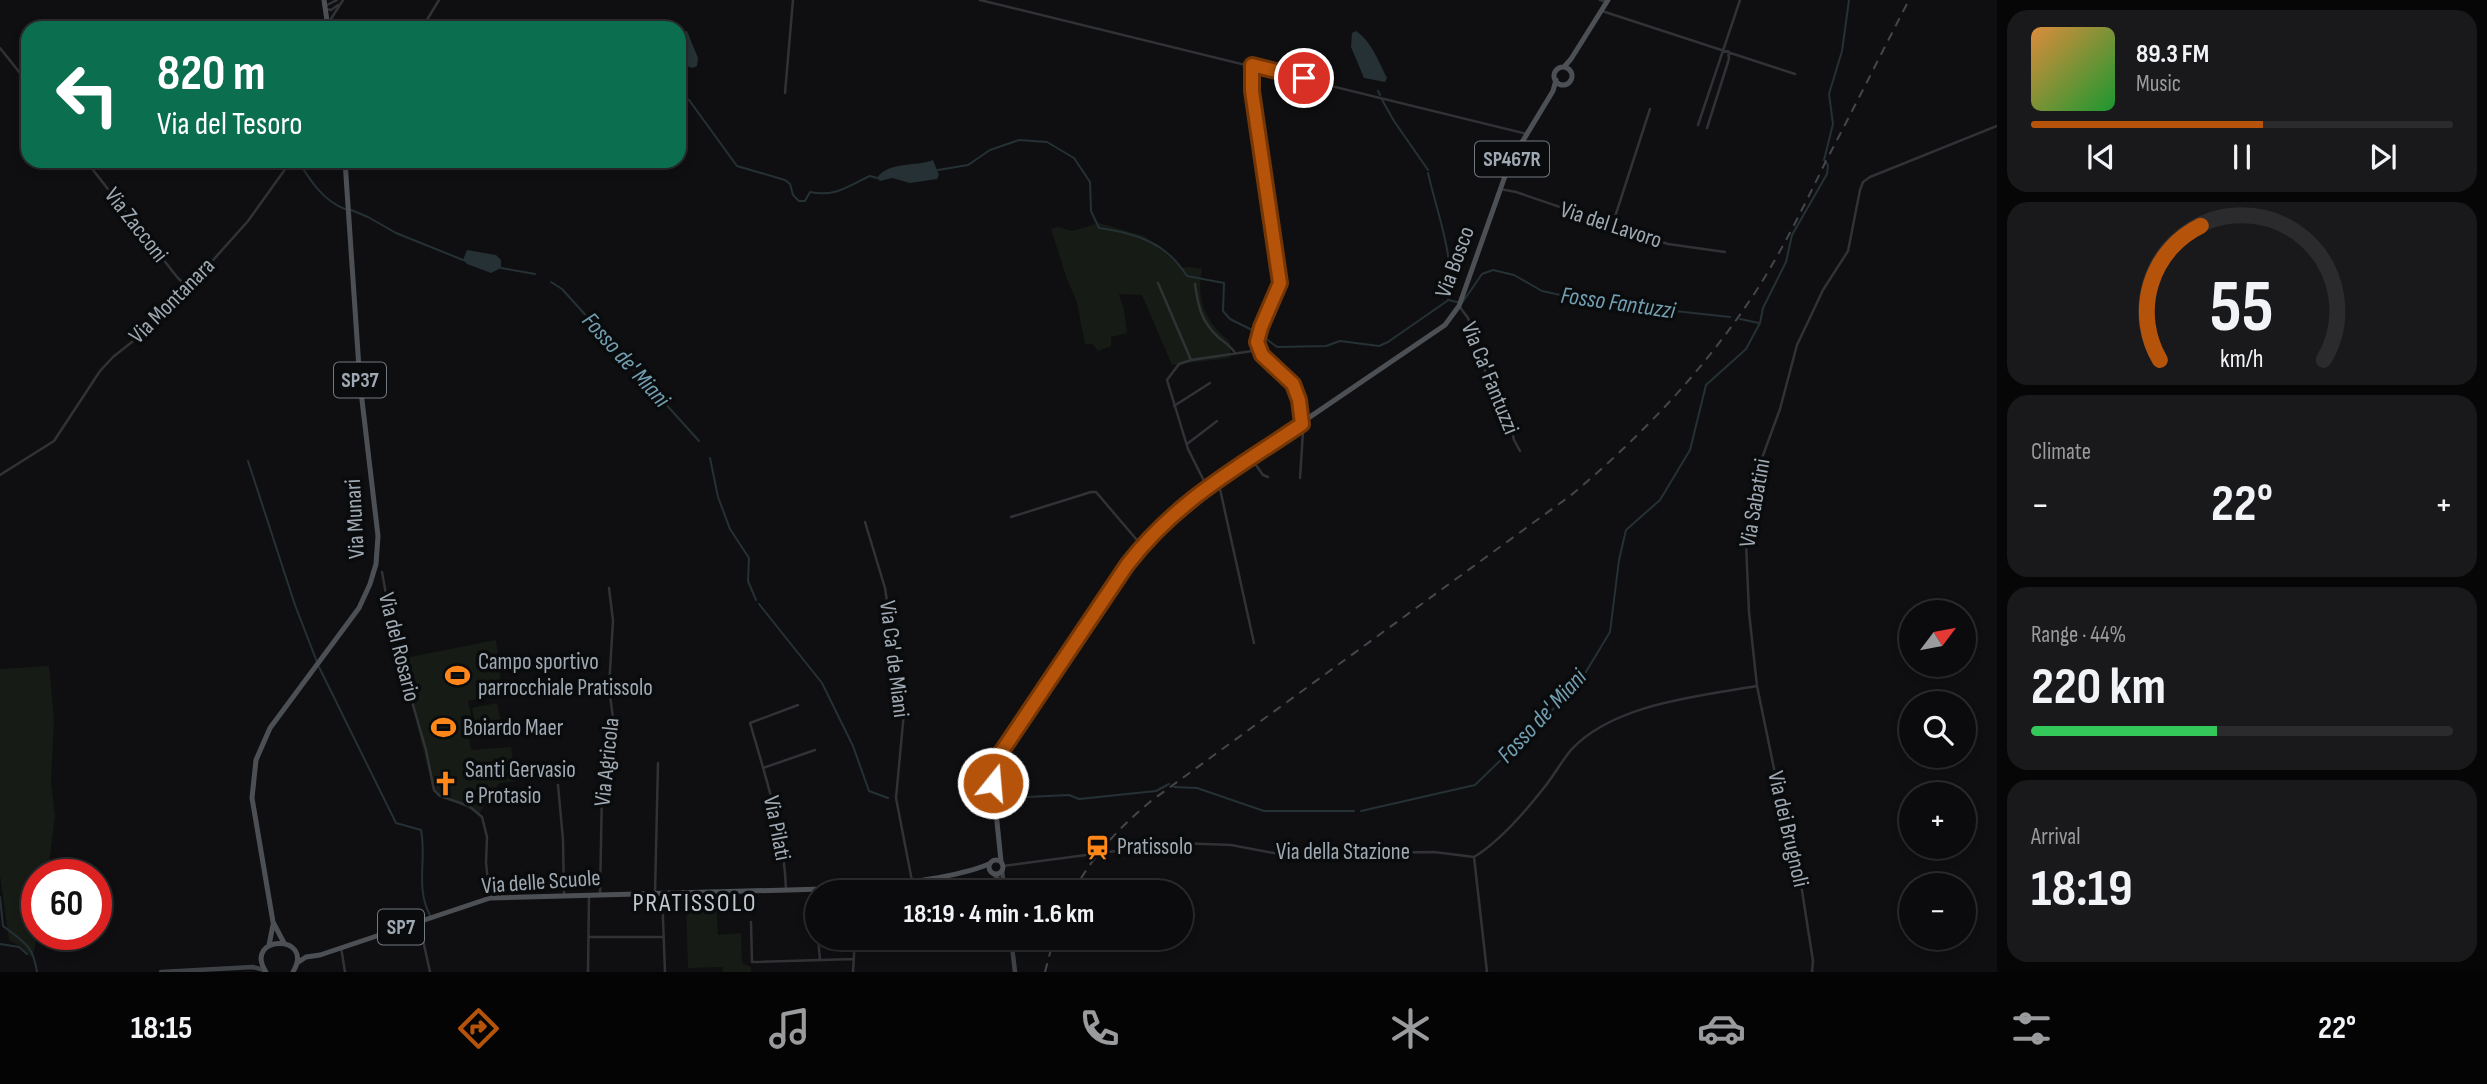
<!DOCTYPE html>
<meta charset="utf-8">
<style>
body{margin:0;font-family:"Sofia Sans Condensed",sans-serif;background:#19191b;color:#f1f3f6;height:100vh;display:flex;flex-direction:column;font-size:26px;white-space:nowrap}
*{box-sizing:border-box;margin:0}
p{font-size:23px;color:#9a9b9d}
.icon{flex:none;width:38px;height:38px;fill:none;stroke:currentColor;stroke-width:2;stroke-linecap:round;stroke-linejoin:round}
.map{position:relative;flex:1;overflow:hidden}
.panel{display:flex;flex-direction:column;gap:10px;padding:10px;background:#060607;width:490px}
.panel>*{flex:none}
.top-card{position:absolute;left:21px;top:21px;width:665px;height:147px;border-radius:21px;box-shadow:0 4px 10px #0003,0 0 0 2px #2b2b2e;background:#0b6e4f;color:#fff;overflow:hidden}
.needle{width:46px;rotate:58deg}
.buttons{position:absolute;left:1899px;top:600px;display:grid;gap:14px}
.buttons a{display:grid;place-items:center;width:77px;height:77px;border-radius:50%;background:#0b0b0d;box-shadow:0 4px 10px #0003,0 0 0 2px #2b2b2e;font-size:35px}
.speed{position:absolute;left:21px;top:859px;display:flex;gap:14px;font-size:35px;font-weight:700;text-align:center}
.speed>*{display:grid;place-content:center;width:91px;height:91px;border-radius:50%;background:#0b0b0d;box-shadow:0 4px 10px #0003,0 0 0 2px #2b2b2e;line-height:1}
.speed .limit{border:10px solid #d22;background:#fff;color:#111}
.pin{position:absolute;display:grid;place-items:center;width:60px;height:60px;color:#fff;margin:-30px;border:4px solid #fff;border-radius:50%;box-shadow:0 2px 7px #0007}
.me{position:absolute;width:77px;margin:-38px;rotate:17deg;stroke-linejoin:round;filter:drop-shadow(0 0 5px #0008)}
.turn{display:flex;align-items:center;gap:24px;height:147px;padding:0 21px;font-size:32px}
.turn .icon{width:91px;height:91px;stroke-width:2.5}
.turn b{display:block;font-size:49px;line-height:60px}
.big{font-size:52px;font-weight:700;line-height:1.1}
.panel .tile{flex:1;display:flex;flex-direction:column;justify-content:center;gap:10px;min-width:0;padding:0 24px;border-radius:21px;background:#19191b}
.panel .dial{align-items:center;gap:0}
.dial svg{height:182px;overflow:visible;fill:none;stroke:#2b2b2e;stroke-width:7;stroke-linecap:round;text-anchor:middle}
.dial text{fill:#f1f3f6;stroke:none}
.song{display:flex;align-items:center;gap:21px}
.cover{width:84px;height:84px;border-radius:10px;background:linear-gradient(135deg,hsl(30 70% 55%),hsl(130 70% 35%))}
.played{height:7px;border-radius:4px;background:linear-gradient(90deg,#b45309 55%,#2b2b2e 55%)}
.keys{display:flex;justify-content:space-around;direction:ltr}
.heat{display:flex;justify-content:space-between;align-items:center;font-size:38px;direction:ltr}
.charge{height:10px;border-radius:5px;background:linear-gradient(90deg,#34c759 44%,#2b2b2e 0)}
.trip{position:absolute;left:805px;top:880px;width:388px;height:70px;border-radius:35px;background:#0b0b0d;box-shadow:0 4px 10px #0003,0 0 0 2px #2b2b2e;font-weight:700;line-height:70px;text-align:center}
.tabs{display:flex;height:112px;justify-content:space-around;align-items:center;background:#040405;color:#9a9b9d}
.tabs .icon{width:49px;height:49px}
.tabs .selected{color:#b45309}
.tabs b{font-size:32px;color:#f1f3f6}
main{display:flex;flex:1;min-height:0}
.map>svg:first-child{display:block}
.green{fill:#161c15}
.water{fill:#253135}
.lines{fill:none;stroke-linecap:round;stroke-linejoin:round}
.stream{stroke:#253135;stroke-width:2}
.street{stroke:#303236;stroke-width:2.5}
.secondary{stroke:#3e4146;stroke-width:4.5}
.primary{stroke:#4c5055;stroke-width:5}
.rail{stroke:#43464b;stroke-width:2;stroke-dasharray:9 7;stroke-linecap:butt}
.route-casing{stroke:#753606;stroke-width:18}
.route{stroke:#b45309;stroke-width:12}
.labels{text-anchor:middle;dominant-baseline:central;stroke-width:7;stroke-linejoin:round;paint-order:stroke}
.shield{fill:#0a0b0c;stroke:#727a81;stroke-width:2}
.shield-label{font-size:21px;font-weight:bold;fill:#9fa9b3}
.street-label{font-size:23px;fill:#9fa9b3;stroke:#0a0b0c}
.poi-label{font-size:23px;fill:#9fa9b3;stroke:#0a0b0c;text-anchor:start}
.water-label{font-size:24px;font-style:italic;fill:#72a0b2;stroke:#0a0b0c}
.quarter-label{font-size:26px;letter-spacing:2px;fill:#c0c7cf;stroke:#0a0b0c}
</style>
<main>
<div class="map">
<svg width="1997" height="972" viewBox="0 0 1997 972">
<rect width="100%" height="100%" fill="#0f0f11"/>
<path class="green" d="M1099 223 1144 236 1182 268 1190 267 1202 269C1196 301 1205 321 1230 342V358L1172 365 1142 295 1119 294 1124 310 1127 333 1111 337V346L1098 351 1093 344H1085L1077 302 1067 279 1051 229 1058 227 1073 231Z
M496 640 502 693 468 701 472 720 466 722 471 750 511 747 516 781 499 783 479 814 441 795 432 786 412 705V697L400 659Z
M49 666 54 721 51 781 55 816 49 864 39 866 37 875V935L33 958 20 946 9 940 0 875V669Z
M497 703 503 732 478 738 472 708Z
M716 902 718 935 741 933 742 963 751 967V972H723V967L688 968 686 903Z"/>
<path class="water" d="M687 31 698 58 697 66 693 68 679 64V40L683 32Z
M1356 31C1371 41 1379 62 1387 78L1385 82 1364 78 1351 47 1352 33Z
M933 160 939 175 937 179 910 183 892 178 880 181 877 178C888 161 916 167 933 160Z
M467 250 496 255 501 260V268L491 273 467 264 463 260Z"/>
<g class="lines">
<path class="stream" d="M1378 91 1380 95
M679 94 689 100 737 166 785 180 790 184 793 195 799 201H805L810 192C837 197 847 186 870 176L877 178
M1381 98 1394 121 1428 170
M300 164C312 183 324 201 345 209
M938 170 968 165 990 150 1019 140 1047 142 1074 158 1090 182 1091 211 1099 228C1137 233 1166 243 1187 276L1224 283 1223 311 1230 319 1258 333
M1428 173C1437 213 1456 259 1448 300L1457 302
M351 210 368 217 396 233 463 260
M501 268 535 274
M551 282 562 289 699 441
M1462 303 1482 274 1493 270 1514 275 1542 291 1592 302 1730 317
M1740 319 1759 323
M1261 335 1277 347 1326 346 1340 341 1379 346 1388 342 1447 301
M710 458 718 497 730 529 749 558 748 581 756 600
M248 461 295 605 317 662
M759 604 822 683 853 746 869 791 888 798
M319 667 396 823 421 830C427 858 415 888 430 915
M1174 787 1197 788 1264 811H1354
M1007 798 1069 795 1079 799 1156 791 1169 784
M1361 811 1475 785 1578 685 1610 632 1619 560 1626 530 1660 500 1690 450 1706 385 1746 349 1760 323 1763 308 1786 262 1792 235 1827 174 1828 165 1824 160 1833 124 1829 94 1842 51 1849 0
M0 897 3 926C24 942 33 945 37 972
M0 944 19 947 27 954"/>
<path class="street" d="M980 0 1527 134
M1600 0 1607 2
M325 6 337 0
M325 9 331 10 338 5
M1602 11 1795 74
M329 22 343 0
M422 28 439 0
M0 48 28 83
M1252 65V91L1280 283 1261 327 1257 342 1262 355 1293 384 1299 400 1302 421
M785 93 793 0
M1698 125 1740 0
M1707 128 1729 59 1728 51
M86 161 177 277 182 282 189 284
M1500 189 1516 192 1668 244 1725 252
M1612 226 1650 109
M1158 283 1191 360
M1195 284C1198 306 1201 321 1218 337 1224 342 1231 346 1235 353
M1459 306 1468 318 1490 386 1497 399 1507 410 1514 440 1520 451
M1174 406 1210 383
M1187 444 1217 421
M1251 458 1263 475 1268 477
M0 475 54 441 100 371 113 357 152 326 181 296 189 284 198 277 248 221 291 161
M1300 478 1303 432 1300 425
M1218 480 1254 643
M1206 485 1188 449 1167 380 1179 364 1191 360 1259 350
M1011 517 1091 492H1096L1142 546
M865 522 885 588 904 712 896 798 912 881
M382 572 394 639 426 750 434 790 440 796 469 806 482 817 487 837 486 863 490 898
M763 768 815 750
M558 785 563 840 564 895
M1474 857C1500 841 1524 813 1543 789 1553 777 1561 762 1571 750 1613 704 1699 696 1757 686
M1474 857 1487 972
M1003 866 1177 843 1231 845 1279 854 1434 852 1474 857
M921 883 922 892
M786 889C784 832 766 778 750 723L798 705
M662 892 665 972
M655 893 658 763
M600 895 602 790 614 726 609 687 613 621 609 588
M817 919V921
M419 922 430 972
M751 922 752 962 854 959
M589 937H662
M818 938 820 960
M341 947 345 972
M588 972 589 896
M853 972 855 938
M1812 972 1813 961 1798 865 1784 817 1757 686 1749 612 1746 543 1762 458 1780 409 1797 345 1823 290 1848 251 1860 190 1863 182 1870 177 1997 126"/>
<path class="secondary" d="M1002 871 1005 892
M994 874 1003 885
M1011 938 1015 972
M161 972 253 967 264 970"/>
<path class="primary" d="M324 0 328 28
M1564 67 1571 59 1608 0
M1554 76a9 9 0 1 1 18 0a9 9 0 1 1-18 0Z
M989 867a7 7 0 1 1 14 0a7 7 0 1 1-14 0Z
M1001 861 993 783 996 763 1127 565 1164 522 1207 487 1445 325 1459 306 1510 162 1553 91 1556 80
M284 943 273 922 252 798 256 760 270 728 359 608 370 584 376 564 378 536 360 383 345 161
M269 945 273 925
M297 963 306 957 320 955 490 898 859 888C896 884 956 878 989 864
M266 972C242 935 316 933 293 972"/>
<path class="rail" d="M1073 892C1093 855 1119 828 1151 801L1570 496C1642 436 1707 367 1758 288 1784 247 1805 204 1826 161 1854 108 1881 54 1909 0
M1045 972 1054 938"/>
</g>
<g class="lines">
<defs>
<path id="route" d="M993 783 994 772 1000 754 1127 565C1177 500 1236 469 1302 424L1299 400 1293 384 1262 355 1257 342 1261 327 1280 283 1252 91V65L1304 78"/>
</defs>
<use href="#route" class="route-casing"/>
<use href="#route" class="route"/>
</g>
<defs>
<symbol id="stadium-bare" viewBox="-9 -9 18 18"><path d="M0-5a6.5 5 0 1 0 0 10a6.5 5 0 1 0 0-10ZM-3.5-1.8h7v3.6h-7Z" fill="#ff8719" stroke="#0a0b0c" stroke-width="2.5" paint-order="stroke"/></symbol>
<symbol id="church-bare" viewBox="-9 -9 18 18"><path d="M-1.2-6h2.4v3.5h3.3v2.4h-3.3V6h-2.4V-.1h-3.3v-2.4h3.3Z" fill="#ff8719" stroke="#0a0b0c" stroke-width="2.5" paint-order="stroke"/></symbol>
<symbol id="station-bare" viewBox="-9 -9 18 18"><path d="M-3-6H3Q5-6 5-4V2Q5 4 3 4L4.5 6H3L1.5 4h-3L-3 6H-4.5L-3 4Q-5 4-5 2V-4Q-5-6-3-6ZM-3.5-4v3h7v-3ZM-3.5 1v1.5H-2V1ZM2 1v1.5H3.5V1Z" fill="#ff8719" stroke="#0a0b0c" stroke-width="2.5" paint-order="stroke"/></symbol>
</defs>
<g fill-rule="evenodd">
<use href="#stadium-bare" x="440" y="658" width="35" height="35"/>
<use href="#stadium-bare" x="426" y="710" width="35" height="35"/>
<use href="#church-bare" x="428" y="766" width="35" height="35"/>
<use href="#station-bare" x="1080" y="830" width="35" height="35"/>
</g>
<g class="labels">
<g class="shield">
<rect x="1475" y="141.5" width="74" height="35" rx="5"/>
<rect x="334" y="362.5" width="52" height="35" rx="5"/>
<rect x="378" y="909.5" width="46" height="35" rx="5"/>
</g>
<g class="shield-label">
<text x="1512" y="159">SP467R</text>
<text x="360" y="380">SP37</text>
<text x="401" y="927">SP7</text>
</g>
<g class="street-label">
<text transform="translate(136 225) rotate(52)">Via Zacconi</text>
<text transform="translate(1611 225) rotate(18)">Via del Lavoro</text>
<text transform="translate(1455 262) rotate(-70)">Via Bosco</text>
<text transform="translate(172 301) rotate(-45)">Via Montanara</text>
<text transform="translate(1490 378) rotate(68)">Via Ca' Fantuzzi</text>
<text transform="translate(1755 503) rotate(-80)">Via Sabatini</text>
<text transform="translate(355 519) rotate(-93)">Via Munari</text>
<text transform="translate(399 647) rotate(76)">Via del Rosario</text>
<text transform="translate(894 659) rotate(83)">Via Ca' de Miani</text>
<text transform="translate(607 762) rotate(-84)">Via Agricola</text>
<text transform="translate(777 828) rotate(79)">Via Pilati</text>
<text transform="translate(1788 829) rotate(77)">Via dei Brugnoli</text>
<text x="1343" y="852">Via della Stazione</text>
<text transform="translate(541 882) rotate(-4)">Via delle Scuole</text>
</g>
<g class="poi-label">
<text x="478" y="662">Campo sportivo<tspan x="478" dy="26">parrocchiale Pratissolo</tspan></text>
<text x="463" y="728">Boiardo Maer</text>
<text x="465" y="770">Santi Gervasio<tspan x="465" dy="26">e Protasio</tspan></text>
<text x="1117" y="847">Pratissolo</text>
</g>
<g class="water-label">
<text transform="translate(1618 303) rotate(8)">Fosso Fantuzzi</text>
<text transform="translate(626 360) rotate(48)">Fosso de' Miani</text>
<text transform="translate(1542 716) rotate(-47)">Fosso de' Miani</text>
</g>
<g class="quarter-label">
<text x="695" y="903">PRATISSOLO</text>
</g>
</g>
</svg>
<div class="buttons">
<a><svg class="needle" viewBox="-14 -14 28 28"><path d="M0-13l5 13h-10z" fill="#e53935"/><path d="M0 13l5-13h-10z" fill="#9a9b9d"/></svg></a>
<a><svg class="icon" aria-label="search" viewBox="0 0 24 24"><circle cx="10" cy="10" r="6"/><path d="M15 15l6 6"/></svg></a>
<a>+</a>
<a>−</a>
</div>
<div class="speed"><div class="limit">60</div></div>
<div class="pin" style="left:1304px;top:78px;background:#d93025"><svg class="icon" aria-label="arrive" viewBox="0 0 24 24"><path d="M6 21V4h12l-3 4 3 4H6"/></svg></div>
<svg class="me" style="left:993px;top:783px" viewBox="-20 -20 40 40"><circle r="17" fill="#b45309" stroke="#fff" stroke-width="3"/><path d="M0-11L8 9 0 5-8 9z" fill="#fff"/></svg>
<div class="trip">18:19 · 4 min · 1.6 km</div>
<div class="top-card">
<div class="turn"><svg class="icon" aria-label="left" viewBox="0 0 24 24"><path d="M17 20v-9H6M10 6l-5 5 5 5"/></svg><div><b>820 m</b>Via del Tesoro</div></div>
</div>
</div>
<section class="panel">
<div class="tile">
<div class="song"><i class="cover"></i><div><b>89.3 FM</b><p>Music</p></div></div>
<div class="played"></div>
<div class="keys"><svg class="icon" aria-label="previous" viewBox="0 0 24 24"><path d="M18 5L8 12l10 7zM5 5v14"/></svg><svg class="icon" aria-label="pause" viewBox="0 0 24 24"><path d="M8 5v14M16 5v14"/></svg><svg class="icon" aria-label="next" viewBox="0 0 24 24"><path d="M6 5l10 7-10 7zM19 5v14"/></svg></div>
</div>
<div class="tile dial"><svg viewBox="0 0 100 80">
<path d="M14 69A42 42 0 1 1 86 69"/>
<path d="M14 69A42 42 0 0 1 32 10" stroke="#b45309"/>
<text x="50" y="56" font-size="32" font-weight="700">55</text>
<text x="50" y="72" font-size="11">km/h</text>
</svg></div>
<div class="tile"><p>Climate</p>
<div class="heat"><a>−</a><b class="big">22°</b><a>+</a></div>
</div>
<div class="tile"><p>Range · 44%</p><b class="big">220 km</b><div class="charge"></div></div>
<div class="tile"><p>Arrival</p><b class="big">18:19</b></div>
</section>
</main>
<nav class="tabs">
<b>18:15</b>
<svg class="icon selected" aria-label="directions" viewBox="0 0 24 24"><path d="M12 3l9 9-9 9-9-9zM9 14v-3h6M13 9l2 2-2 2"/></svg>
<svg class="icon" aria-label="music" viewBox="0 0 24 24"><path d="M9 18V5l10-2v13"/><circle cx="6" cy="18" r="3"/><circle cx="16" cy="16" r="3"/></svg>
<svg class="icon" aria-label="phone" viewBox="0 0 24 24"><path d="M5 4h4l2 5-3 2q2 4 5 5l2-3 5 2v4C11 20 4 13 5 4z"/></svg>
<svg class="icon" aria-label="climate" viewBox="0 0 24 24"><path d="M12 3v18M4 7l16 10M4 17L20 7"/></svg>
<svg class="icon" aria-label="car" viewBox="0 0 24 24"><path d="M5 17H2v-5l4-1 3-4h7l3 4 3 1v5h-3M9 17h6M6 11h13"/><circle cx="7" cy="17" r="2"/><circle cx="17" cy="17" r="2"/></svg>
<svg class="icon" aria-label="filters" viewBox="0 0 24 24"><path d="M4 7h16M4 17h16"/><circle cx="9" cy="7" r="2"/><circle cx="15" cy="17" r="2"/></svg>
<b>22°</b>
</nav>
